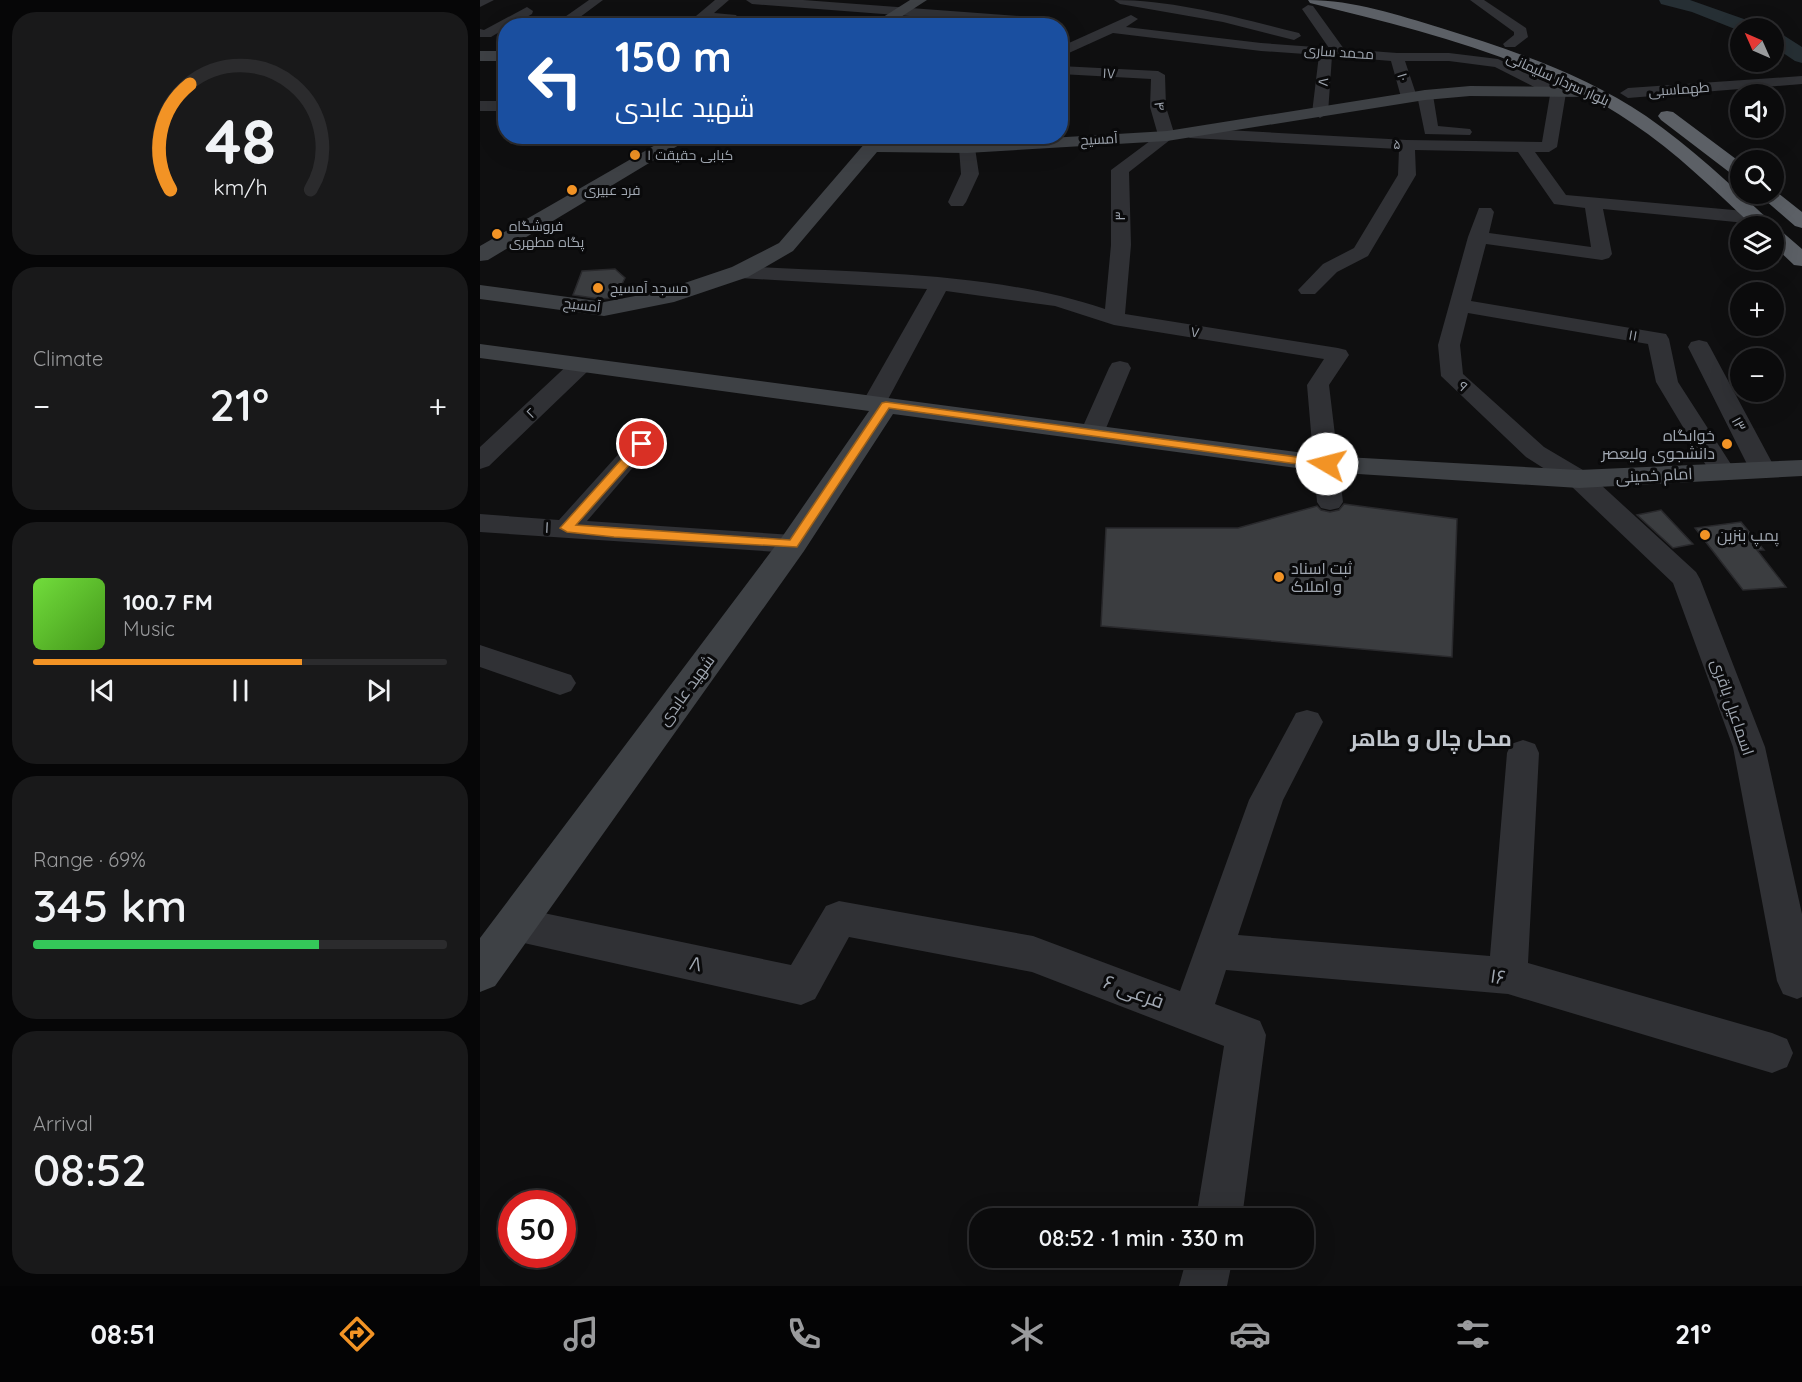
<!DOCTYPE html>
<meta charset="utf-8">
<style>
body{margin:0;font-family:Quicksand,Cairo,sans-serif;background:#19191a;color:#f1f3f6;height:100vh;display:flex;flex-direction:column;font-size:22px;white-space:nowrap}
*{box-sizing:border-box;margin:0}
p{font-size:20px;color:#9a9b9d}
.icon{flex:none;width:33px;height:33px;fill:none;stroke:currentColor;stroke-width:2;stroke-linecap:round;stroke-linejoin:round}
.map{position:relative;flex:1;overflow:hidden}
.details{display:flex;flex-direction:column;gap:12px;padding:12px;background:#060607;width:480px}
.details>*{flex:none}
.top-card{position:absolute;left:18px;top:18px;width:570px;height:126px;border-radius:24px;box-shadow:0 6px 24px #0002,0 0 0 2px #2b2b2d;background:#1a4fa0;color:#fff;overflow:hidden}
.needle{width:39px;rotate:315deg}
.fabs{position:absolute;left:1250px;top:18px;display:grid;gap:12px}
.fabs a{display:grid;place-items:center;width:54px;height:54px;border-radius:50%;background:#0b0b0c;box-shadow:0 6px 24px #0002,0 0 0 2px #2b2b2d;font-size:30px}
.speed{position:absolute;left:18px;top:1190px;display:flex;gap:12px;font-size:30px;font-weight:700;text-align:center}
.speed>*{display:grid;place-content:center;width:78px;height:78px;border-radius:50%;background:#0b0b0c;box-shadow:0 6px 24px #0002,0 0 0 2px #2b2b2d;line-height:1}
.speed .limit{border:9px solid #d22;background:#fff;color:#111}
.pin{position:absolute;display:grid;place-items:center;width:51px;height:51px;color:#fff;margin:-26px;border:3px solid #fff;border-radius:50%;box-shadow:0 2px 6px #0007}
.me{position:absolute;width:66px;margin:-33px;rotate:278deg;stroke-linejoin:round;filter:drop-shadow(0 0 4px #0008)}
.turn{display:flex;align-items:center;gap:21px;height:126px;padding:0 18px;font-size:27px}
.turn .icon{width:78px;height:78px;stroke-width:2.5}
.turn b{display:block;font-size:42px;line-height:51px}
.big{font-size:45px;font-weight:600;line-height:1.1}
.details .card{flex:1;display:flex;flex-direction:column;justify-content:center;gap:9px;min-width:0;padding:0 21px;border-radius:24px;background:#19191a}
.details .dial{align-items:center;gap:0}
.dial svg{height:156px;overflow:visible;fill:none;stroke:#2b2b2d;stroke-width:7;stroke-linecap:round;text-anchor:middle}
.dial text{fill:#f1f3f6;stroke:none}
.song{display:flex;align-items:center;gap:18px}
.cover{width:72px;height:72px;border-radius:9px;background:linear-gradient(135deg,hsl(100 70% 55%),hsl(100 70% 35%))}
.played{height:6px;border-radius:3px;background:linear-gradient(90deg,#f29325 65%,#2b2b2d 65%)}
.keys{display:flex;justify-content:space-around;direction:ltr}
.heat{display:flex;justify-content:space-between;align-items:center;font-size:33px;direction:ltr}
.charge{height:9px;border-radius:4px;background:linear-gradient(90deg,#34c759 69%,#2b2b2d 0)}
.trip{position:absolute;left:489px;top:1208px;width:345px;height:60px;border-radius:24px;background:#0b0b0c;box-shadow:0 6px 24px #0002,0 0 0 2px #2b2b2d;font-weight:600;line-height:60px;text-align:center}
.dock{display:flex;height:96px;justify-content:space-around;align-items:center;background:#040405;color:#9a9b9d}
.dock .icon{width:42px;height:42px}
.dock .on{color:#f29325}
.dock b{font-size:27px;color:#f1f3f6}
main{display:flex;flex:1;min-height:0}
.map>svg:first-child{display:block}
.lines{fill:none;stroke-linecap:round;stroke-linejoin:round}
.river{fill:#262f34;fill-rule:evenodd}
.building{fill:#3b3d40;stroke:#29292c;stroke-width:1.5}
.street{fill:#303135;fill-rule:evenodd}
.secondary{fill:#3e4145;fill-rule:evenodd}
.highway{fill:#5c6066;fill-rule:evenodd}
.route{fill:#f29325;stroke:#9d6018;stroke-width:1.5}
.poi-dot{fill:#f29325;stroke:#0a0a0b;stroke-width:2}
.labels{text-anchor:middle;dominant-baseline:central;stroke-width:6;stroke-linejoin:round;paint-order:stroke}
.far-street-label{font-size:14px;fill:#a0a7b1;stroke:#0a0a0b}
.far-poi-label{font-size:14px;fill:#a0a7b1;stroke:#0a0a0b;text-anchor:start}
.poi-label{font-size:16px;fill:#a0a7b1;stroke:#0a0a0b;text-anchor:start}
.street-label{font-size:16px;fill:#a0a7b1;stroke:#0a0a0b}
.near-street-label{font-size:20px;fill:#a0a7b1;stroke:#0a0a0b}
.district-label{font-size:22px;font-weight:bold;fill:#c1c6cd;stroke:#0a0a0b}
</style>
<main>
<section class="details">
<div class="card dial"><svg viewBox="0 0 100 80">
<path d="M14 69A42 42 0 1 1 86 69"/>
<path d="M14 69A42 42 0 0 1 24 15" stroke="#f29325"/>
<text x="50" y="56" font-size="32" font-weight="700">48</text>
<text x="50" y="72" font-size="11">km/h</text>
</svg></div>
<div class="card"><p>Climate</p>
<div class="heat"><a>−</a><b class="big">21°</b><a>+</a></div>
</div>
<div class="card">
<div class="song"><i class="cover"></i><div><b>100.7 FM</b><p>Music</p></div></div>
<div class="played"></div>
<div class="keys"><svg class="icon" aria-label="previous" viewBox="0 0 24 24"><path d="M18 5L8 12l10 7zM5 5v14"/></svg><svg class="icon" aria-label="pause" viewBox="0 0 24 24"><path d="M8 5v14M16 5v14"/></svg><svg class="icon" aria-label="next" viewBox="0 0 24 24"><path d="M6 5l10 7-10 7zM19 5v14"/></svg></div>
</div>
<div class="card"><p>Range · 69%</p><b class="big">345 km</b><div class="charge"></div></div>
<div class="card"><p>Arrival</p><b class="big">08:52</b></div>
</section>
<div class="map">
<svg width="1322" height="1286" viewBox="0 0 1322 1286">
<rect width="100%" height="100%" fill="#0f0f10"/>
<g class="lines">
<path class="river" d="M1179 0H1210L1278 24 1281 28H1260V31L1212 12 1181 4Z
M1293 31 1300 33 1322 47V63L1315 61 1293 46Z"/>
</g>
<path class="building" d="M135 269 145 278 135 298 120 299 93 295 102 271Z
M864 504 977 519 972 657 621 626 626 528H758L837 506 841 510 850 512 859 510Z
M1181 510 1213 544 1193 548 1157 515Z
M1261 522 1284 550H1277L1306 587 1263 590 1215 528Z"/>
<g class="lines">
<path class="street" d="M0 0H14L0 7Z
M109 0H123L88 26H72Z
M235 0H249L234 13 256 15 258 18 251 26H237L240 21 222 20 216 16Z
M266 0H323L566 18 573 22 571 25 560 26 272 4Z
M634 0C696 0 758 18 819 33L821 36 814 40 743 22 640 4Z
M990 0H1004L1046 28 1048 37 1035 47H1025L1023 44 1034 35V32Z
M828 5 833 6 864 49 917 53H969L1018 59 1083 90 1086 93 1077 147 1069 152H1055L1086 195 1276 212 1283 214 1285 218 1283 222 1276 224 1123 209 1132 254 1129 258 1122 260 1006 244 991 301 1186 334 1189 339 1198 382 1256 472 1252 477 1243 480 1234 477 1230 472 1176 382 1168 344 988 313 980 345 983 374 1064 447 1108 473 1216 572 1220 579 1285 747 1322 914V997L1317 999 1303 994 1297 981 1253 747 1193 583 1090 485 1046 457 961 376 958 345 988 237 999 208H1011L1014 212 1009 233 1111 247 1105 208 1074 204 1038 152 935 150 936 175 888 256 857 272 835 294H821L818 290 843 264 874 248 918 175 919 149 710 138 702 133 710 128 927 140 1062 142 1070 95 1015 67 969 61H925L937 97 929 102 921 97 911 61 852 56 848 113 840 118 832 113 839 55 781 51 633 33 580 57V47L651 15 658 19 646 27 781 43 849 48 822 9Z
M47 7 53 11 52 14 31 26H26V28L11 37H0V29L4 30Z
M580 66 678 71 685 75 686 107 695 136 649 172 651 245 645 314 858 348 866 350 869 355 849 385 863 502 859 508 850 510 841 508 837 502 827 385 844 359 634 325 575 306 466 291 406 403 402 408 394 410 386 408 382 403 447 289 260 278 253 276 250 272 253 268 260 266C378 273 512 271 625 309L631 245V170L678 135 670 107 671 79 580 74Z
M1322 76V84L1148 98 1140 93 1148 88Z
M945 90 953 95 958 126 990 129 992 132 990 135 945 134 937 95Z
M0 101H26V111H0Z
M442 136H461L443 152H431L429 148Z
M487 143 495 148 499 174 486 202 483 206H471L468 202 481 174 479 148Z
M1219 340 1227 342 1230 347 1296 470 1292 475 1283 478 1274 475 1270 470 1208 347 1211 342Z
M101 358 109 360 112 365 109 370 9 466 0 469V447L93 360Z
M640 361 648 363 651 368 624 433 621 438 612 440 603 438 600 433 629 368 632 363Z
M162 436 171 438 174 443 107 521 313 535 323 538 327 544 323 550 313 553 0 532V514L79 520 153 438Z
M0 645 91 675 96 683 91 691 80 695 0 667Z
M827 710 838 713 843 722 803 800 758 935 1010 956 1027 753 1031 744 1043 740 1055 744 1059 753 1048 963 1292 1033 1307 1039 1313 1053 1307 1067 1292 1073 1028 994 746 970 735 1004 780 1021 786 1035 762 1218H716L744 1046 552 972 369 937 335 999 321 1005 35 941 22 936 16 924 22 912 35 907 311 965 346 906 359 901 553 936 700 991 769 800 816 713Z
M707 1257H753L747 1286H699Z"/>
<path class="secondary" d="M430 0H447L407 26H389Z
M0 51H26V61H0Z
M990 86 1114 87 1122 92 1114 97 990 96 945 100 687 141 487 153 397 152 313 251 268 277 194 302 124 316 0 299V285L124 302 181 291 252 267 299 243 386 142 392 141 487 143 687 131 945 90Z
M191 136H214L8 260 0 261V246Z
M0 344 847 456 1099 470 1322 460V476L1099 488 847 472 413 414 324 551 15 986 0 992V938L302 537 389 411 0 358Z"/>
<path class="highway" d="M828 0C874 0 918 15 961 28 1032 50 1104 74 1166 116 1211 147 1251 185 1291 222L1294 226 1293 228 1300 230 1322 249V266L1314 265 1293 245V226H1273C1234 190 1196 152 1152 123 1057 58 940 30 830 3Z
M1187 111 1193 112 1260 162V177L1253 175 1181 120 1178 116 1181 112Z
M1293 189 1322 212V228L1315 226 1278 194H1293Z"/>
</g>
<path class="route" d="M406 402 847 461 853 464 847 468 409 408 317 547 134 537 87 532 80 528 158 441 162 440 168 444 166 446 96 525 310 540 402 403Z"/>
<g class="poi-dot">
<circle cx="155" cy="155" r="6"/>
<circle cx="92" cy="190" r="6"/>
<circle cx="17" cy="234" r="6"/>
<circle cx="118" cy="288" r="6"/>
<circle cx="1247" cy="444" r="6"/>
<circle cx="1225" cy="535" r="6"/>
<circle cx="799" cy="577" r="6"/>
</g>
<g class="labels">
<g class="far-street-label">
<text transform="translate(859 52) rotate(4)">محمد ساری</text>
<text transform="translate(629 73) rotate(3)">۱۷</text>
<text transform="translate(923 77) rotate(73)">۱۰</text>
<text transform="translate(1078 79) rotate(24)">بلوار سردار سلیمانی</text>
<text transform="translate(843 82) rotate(-85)">۸</text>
<text transform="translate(1199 89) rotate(-4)">طهماسبی</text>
<text transform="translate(680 106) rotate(81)">۴</text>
<text transform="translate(619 139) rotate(-3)">آمسیح</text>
<text transform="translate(917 144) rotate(3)">۵</text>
<text transform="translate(640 216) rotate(-90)">۳</text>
<text transform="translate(102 305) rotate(7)">آمسیح</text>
<text transform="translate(715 332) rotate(9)">۷</text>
<text transform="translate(1153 335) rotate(10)">۱۱</text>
<text transform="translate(983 386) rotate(43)">۹</text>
<text transform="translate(51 413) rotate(-44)">۲</text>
<text transform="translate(1259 424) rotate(62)">۱۳</text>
</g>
<g class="far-poi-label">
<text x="167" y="155">کبابی حقیقت ۱</text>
<text x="104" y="190">فرد عبیری</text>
<text x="29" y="226">فروشگاه<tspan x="29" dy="16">پگاه مطهری</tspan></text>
<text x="130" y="288">مسجد آمسیح</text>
</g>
<g class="poi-label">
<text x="1235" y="435" text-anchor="end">خوابگاه<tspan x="1235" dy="18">دانشجوی ولیعصر</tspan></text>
<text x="1237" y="535">پمپ بنزین</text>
<text x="811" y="568">ثبت اسناد<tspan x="811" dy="18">و املاک</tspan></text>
</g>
<g class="street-label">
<text transform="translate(1174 475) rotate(-3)">امام خمینی</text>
<text transform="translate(67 527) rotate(3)">۱</text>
<text transform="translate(206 690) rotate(-54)">شهید عابدی</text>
<text transform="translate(1253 707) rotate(71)">اسماعیل باقری</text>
</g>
<g class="near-street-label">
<text transform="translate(216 963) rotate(12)">۸</text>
<text transform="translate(1018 976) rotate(8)">۱۶</text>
<text transform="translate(654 991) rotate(20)">فرعی ۶</text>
</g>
<g class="district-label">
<text x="951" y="738">محل چال و طاهر</text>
</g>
</g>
</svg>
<div class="fabs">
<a><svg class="needle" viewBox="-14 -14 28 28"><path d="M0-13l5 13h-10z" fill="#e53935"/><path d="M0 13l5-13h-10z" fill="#9a9b9d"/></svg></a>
<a><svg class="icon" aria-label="sound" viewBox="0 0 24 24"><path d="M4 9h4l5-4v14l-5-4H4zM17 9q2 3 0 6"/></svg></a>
<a><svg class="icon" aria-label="search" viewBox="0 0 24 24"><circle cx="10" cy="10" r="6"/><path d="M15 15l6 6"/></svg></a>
<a><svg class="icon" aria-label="layers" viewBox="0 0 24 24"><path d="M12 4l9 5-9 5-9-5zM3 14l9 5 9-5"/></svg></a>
<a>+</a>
<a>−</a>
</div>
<div class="speed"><div class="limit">50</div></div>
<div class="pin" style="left:162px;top:444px;background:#d93025"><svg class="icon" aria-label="arrive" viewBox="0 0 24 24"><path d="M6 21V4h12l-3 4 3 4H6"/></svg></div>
<svg class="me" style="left:847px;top:464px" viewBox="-20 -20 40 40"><circle r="19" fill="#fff"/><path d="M0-13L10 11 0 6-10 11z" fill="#f29325"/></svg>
<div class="trip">08:52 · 1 min · 330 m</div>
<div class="top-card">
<div class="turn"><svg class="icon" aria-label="left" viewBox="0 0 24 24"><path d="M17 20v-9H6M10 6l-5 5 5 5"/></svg><div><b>150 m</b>شهید عابدی</div></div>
</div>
</div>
</main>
<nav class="dock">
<b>08:51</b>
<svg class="icon on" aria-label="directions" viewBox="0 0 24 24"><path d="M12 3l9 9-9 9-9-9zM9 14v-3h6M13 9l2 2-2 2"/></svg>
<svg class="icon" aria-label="music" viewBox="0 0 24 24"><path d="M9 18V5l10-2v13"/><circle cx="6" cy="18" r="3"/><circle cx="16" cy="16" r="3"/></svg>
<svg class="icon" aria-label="phone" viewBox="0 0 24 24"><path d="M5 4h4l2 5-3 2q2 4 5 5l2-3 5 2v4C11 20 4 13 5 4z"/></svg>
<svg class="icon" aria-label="climate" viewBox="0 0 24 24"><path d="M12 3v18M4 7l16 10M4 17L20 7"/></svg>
<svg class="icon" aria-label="car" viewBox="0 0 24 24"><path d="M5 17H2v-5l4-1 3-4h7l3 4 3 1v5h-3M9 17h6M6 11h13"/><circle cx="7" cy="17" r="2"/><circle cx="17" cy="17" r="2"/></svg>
<svg class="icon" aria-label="filters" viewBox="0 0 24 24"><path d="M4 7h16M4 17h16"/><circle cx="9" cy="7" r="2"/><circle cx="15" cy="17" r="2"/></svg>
<b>21°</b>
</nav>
